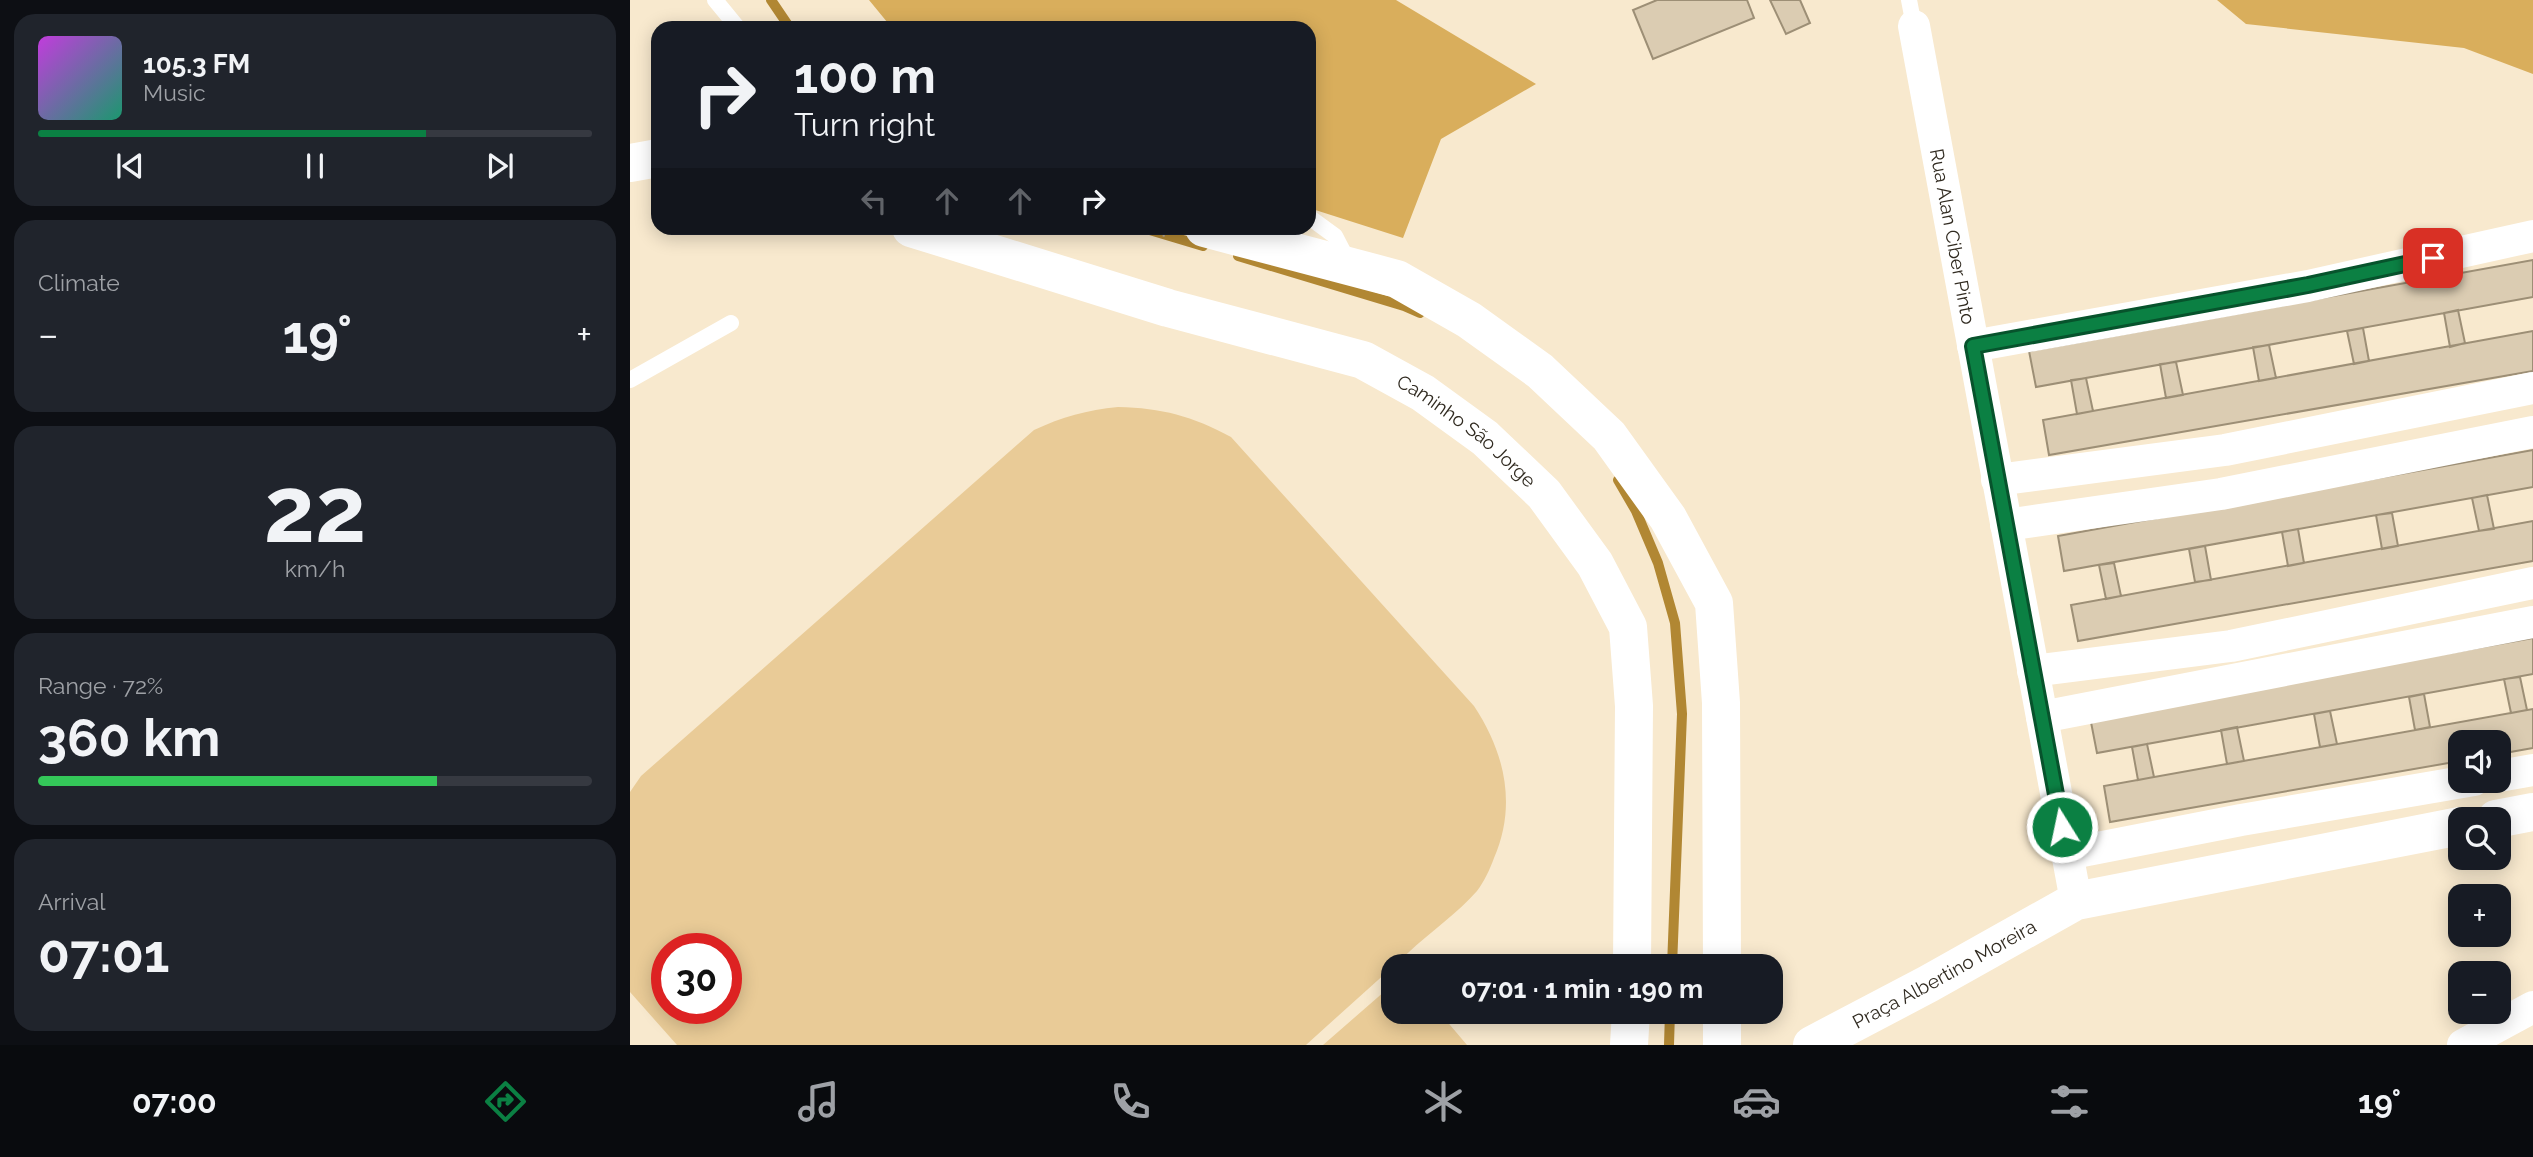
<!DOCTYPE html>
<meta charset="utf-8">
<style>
body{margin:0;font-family:Raleway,sans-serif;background:#20242c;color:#f1f3f6;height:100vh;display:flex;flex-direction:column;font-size:26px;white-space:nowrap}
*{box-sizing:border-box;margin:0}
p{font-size:23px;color:#9ea1a6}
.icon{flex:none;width:38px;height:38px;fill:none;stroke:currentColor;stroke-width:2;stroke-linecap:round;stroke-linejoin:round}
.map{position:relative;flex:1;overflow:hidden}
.side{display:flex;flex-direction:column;gap:14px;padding:14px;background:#0d0f14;width:630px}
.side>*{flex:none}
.guide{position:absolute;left:21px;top:21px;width:665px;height:214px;border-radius:21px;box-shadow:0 4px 18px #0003;background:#171b24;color:#f1f3f6;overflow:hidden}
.tools{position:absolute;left:1818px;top:730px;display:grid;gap:14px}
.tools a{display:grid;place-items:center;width:63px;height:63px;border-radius:14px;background:#171b24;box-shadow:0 4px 18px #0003;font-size:35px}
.speed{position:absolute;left:21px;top:933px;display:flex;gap:14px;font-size:35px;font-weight:700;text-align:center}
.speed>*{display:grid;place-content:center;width:91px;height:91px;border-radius:50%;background:#171b24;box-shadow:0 4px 18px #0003;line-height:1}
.speed .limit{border:10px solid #d22;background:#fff;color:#111}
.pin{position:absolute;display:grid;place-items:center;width:60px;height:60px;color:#fff;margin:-30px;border-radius:14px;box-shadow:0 4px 10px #0006}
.me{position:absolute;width:77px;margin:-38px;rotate:350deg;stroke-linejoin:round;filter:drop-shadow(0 0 5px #0008)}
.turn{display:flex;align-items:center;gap:24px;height:147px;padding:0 28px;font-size:32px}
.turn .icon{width:91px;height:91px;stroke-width:2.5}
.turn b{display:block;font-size:49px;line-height:60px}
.lanes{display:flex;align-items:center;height:66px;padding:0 28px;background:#0003;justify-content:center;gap:35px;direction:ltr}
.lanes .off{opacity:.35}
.big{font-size:52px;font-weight:700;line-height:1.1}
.side .widget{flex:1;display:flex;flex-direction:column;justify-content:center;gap:10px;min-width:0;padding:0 24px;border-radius:21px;background:#20242c}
.side .dial{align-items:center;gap:0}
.dial b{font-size:91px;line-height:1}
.song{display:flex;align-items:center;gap:21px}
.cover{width:84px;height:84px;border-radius:10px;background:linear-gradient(135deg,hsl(290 70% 55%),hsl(160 70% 35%))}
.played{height:7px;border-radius:4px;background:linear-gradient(90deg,#0b8043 70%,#363941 70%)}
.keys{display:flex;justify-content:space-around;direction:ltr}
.heat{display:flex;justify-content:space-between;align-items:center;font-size:38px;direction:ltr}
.charge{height:10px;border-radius:5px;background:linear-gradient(90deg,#34c759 72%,#363941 0)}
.trip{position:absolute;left:751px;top:954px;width:402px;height:70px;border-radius:21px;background:#171b24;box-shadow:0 4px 18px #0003;font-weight:700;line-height:70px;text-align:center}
.tabs{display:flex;height:112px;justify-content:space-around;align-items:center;background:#090b0e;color:#9ea1a6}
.tabs .icon{width:49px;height:49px}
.tabs .active{color:#0b8043}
.tabs b{font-size:32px;color:#f1f3f6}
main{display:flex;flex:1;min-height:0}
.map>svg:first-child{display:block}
.green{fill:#e9cb97;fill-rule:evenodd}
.forest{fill:#d9ae5c}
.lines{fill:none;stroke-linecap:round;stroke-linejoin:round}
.stream{stroke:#b18733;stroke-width:10}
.building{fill:#dbccb2;stroke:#9d8f76;stroke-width:2}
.path{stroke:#b5a994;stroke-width:4.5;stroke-dasharray:2 5;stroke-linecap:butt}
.service{stroke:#fff;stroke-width:16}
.minor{stroke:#fff;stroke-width:32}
.tertiary{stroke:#fff;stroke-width:38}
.route-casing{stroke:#07532c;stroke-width:18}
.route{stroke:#0b8043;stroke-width:12}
.labels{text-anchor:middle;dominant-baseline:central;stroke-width:7;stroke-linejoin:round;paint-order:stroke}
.street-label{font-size:19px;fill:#312b21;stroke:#fdf7ed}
</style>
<main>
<section class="side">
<div class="widget">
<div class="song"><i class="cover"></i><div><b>105.3 FM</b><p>Music</p></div></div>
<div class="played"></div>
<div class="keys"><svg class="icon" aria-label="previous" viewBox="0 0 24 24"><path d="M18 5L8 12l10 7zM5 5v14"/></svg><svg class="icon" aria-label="pause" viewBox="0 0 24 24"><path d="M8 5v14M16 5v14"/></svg><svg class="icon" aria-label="next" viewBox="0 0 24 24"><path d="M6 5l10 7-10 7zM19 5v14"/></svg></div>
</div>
<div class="widget"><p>Climate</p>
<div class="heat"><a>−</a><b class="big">19°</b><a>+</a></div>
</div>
<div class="widget dial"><b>22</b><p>km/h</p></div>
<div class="widget"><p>Range · 72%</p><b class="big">360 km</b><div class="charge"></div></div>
<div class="widget"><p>Arrival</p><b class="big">07:01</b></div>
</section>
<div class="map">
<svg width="1903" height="1045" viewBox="0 0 1903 1045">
<rect width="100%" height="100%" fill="#f8e9ce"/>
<path class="green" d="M488 407C532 408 562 416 601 437L844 706C875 753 887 805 864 858 860 869 854 882 847 891 829 912 799 933 779 952 745 983 710 1014 676 1045H47L0 992V792L11 776 404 430C432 417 457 410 488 407ZM37 948H96V1008H37Z
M763 984V1012H809L837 1045H693Z"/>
<path class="forest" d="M239 0H766L906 84 811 139 773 238 679 208V28H262Z
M1587 0H1903V74L1834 48 1616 24Z"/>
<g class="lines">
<path class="stream" d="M141 0 160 28
M513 228 573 246
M608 256 774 306 790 313
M988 480 1006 511 1028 563 1045 623 1052 714 1042 966
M1039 1045 1040 1012"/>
</g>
<path class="building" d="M1027 0H1117L1124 18 1023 59 1003 10Z
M1140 0H1170L1180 23 1156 34Z
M1903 260V297L1406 387 1399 351Z
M1828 310 1835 343 1820 347 1814 313Z
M1733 328 1739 361 1724 364 1717 331Z
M1903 331V371L1419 455 1413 420Z
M1639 345 1646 378 1629 381 1623 347Z
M1546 362 1553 395 1536 398 1530 364Z
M1456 378 1463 411 1447 414 1441 380Z
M1903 450V487L1434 571 1428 536Z
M1857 495 1864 529 1849 531 1842 498Z
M1762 513 1768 546 1752 549 1746 515Z
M1903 521V561L1448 641 1441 605Z
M1668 529 1674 563 1658 566 1652 532Z
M1575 546 1581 580 1565 582 1559 549Z
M1484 563 1491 596 1476 599 1469 565Z
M1903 638V674L1467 753 1460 717Z
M1890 677 1897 710 1881 713 1874 679Z
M1794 694 1800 727 1785 730 1779 697Z
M1903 709V748L1869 754V742H1830V761L1480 822 1474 786Z
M1700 711 1707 744 1690 747 1684 714Z
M1607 727 1614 761 1597 764 1591 730Z
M1517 744 1524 777 1508 780 1502 747Z"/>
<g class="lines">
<path class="path" d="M513 228 539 236"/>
<path class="service" d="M85 0 108 28
M1279 0 1284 26
M679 217 705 236 718 261
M0 380 101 323"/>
<g class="minor">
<path id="s1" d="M1284 26 1446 901"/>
<path d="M1343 346 1678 286 1903 236"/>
<path d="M1367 480 1595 450 1903 388"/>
<path d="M1376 525 1591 494 1903 432"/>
<path d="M1403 671 1601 646 1903 583"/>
<path d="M1412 717 1903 622"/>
<path d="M1869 776 1903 770"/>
<path d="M1437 854 1611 820 1844 780"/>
<path d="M1833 1045 1903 1007"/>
</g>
<g class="tertiary">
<path d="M0 163 28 158"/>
<path id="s2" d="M281 228 538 308 733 360 793 393 855 438 914 494 965 564 998 627 1004 706 1002 966"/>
<path d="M574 228 767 279 839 320 910 371 979 436 1038 518 1084 603 1091 703 1092 966"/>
<path d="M1866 819 1903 812"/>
<path d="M1092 1012V1045"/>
<path d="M999 1045 1001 1012"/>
<path id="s3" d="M1182 1045 1298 984 1446 901 1830 826"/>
</g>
</g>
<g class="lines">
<defs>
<path id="route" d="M1432 827 1343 346 1678 285 1803 258"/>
</defs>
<use href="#route" class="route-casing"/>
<use href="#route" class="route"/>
</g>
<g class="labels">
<g class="street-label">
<text stroke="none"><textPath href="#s1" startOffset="214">Rua Alan Ciber Pinto</textPath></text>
<text stroke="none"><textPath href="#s2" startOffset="597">Caminho São Jorge</textPath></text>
<text stroke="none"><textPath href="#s3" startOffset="150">Praça Albertino Moreira</textPath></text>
</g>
</g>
</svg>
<div class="tools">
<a><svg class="icon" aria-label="sound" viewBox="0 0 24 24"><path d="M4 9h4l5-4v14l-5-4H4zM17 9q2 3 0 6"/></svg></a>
<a><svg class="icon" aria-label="search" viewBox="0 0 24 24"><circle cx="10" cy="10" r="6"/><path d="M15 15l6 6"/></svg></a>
<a>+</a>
<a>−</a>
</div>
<div class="speed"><div class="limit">30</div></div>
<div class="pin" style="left:1803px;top:258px;background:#d93025"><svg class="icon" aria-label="arrive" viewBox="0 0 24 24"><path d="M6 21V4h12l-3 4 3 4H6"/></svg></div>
<svg class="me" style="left:1432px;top:827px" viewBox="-20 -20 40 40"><circle r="17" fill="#0b8043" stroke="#fff" stroke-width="3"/><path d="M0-11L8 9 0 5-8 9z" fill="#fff"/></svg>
<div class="trip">07:01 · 1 min · 190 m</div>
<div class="guide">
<div class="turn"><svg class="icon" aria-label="right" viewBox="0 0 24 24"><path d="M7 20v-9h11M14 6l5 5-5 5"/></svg><div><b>100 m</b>Turn right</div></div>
<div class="lanes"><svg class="icon off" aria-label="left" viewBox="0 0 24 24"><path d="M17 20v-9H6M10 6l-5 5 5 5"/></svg><svg class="icon off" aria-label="ahead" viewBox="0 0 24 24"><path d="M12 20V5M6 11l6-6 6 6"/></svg><svg class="icon off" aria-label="ahead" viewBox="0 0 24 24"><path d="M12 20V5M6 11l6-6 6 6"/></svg><svg class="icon" aria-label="right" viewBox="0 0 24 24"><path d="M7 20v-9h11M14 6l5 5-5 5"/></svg></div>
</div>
</div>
</main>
<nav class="tabs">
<b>07:00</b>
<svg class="icon active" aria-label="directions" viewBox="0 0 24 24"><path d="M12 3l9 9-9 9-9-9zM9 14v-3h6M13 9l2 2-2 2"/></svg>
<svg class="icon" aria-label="music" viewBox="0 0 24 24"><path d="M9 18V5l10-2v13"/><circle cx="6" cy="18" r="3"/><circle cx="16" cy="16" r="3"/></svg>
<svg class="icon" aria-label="phone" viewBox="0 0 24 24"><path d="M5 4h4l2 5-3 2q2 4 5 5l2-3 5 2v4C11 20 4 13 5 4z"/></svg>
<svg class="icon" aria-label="climate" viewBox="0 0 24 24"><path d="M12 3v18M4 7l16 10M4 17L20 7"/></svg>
<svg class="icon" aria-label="car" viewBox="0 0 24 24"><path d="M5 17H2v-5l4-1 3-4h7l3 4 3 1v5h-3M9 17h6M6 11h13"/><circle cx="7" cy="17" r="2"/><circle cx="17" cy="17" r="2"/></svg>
<svg class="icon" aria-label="filters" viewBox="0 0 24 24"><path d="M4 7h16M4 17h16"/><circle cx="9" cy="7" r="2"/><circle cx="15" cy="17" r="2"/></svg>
<b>19°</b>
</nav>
